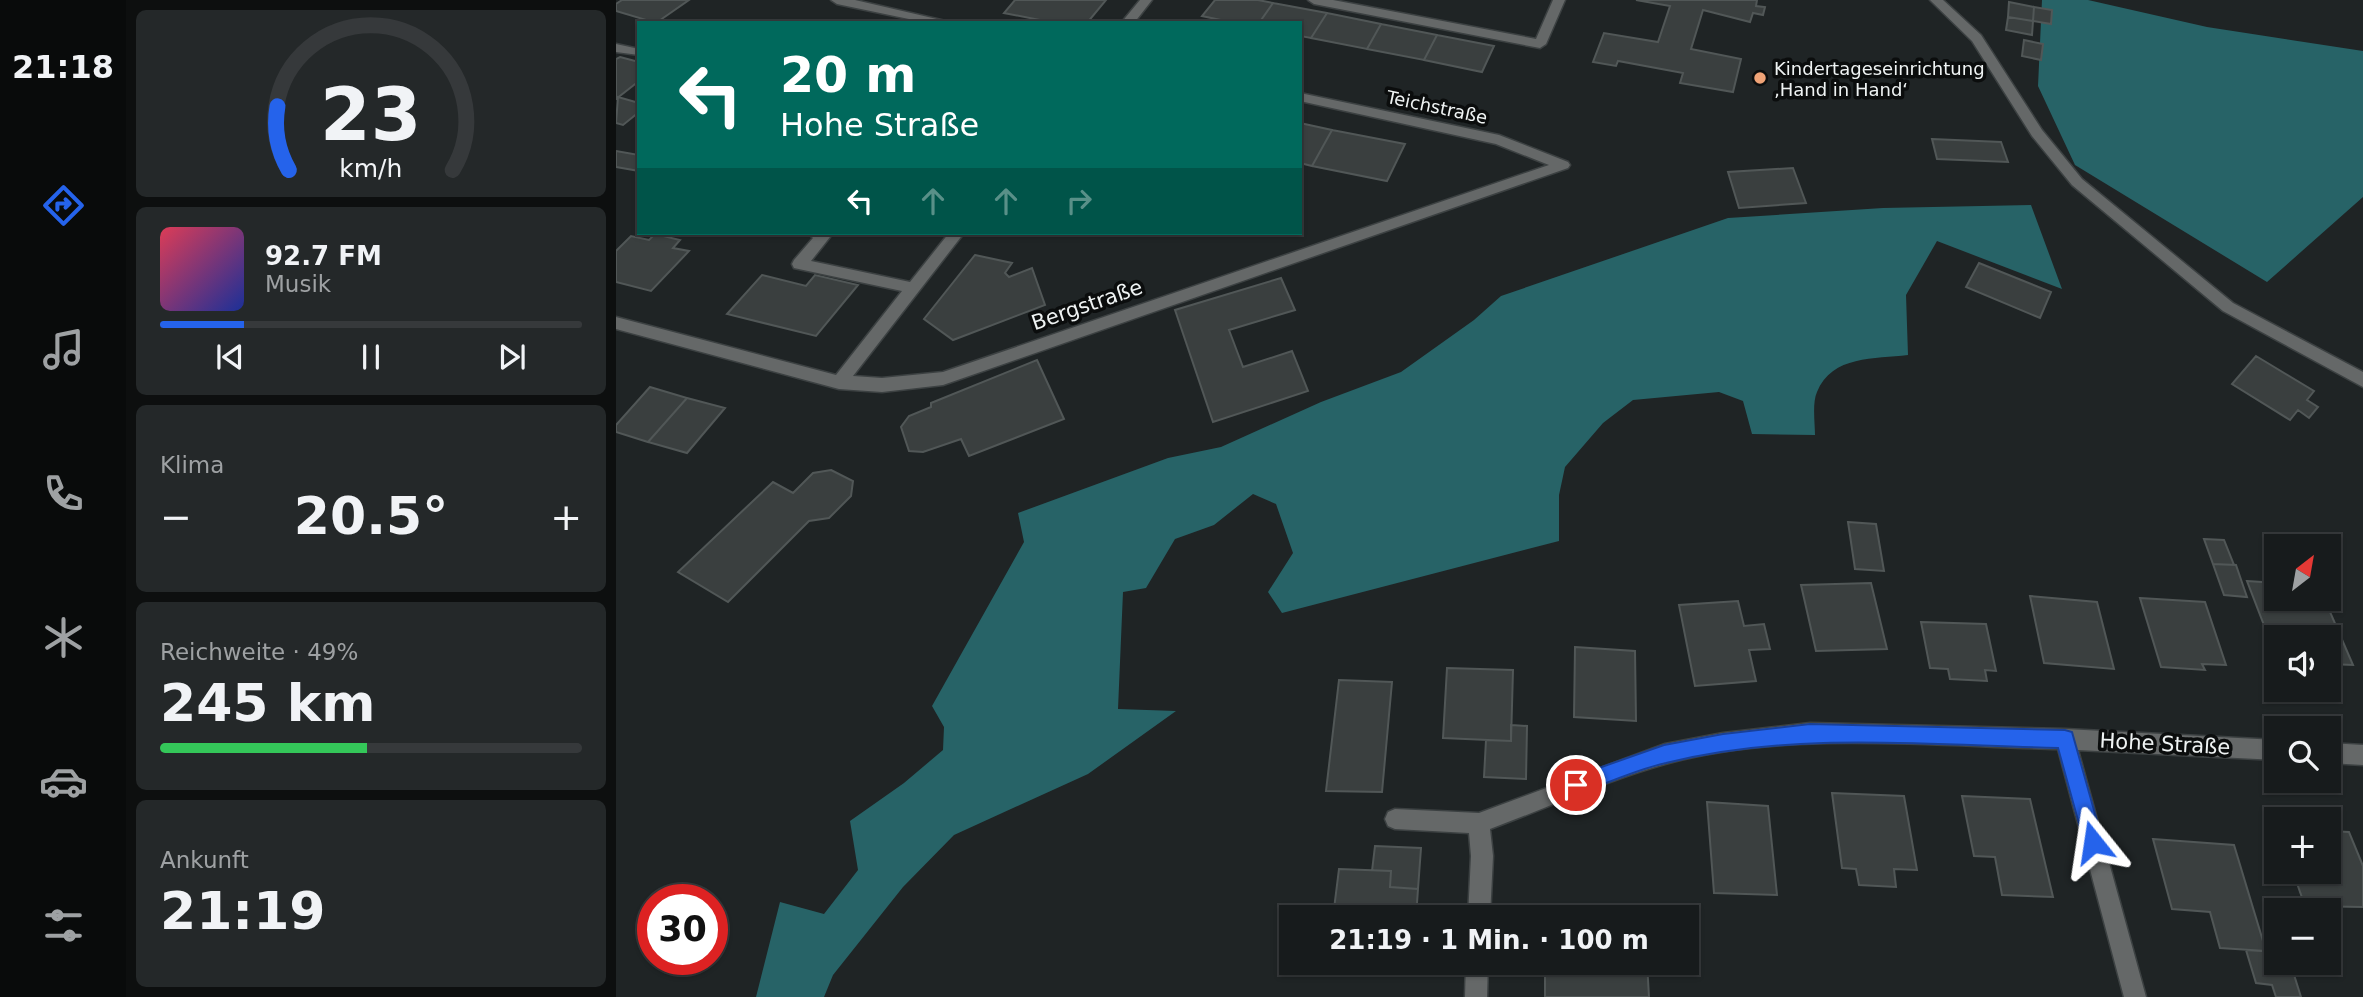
<!DOCTYPE html>
<html lang="de">
<meta charset="utf-8">
<style>
body{margin:0;font-family:"DejaVu Sans",sans-serif;background:#242829;color:#f1f3f6;height:100vh;display:flex;flex-direction:column;font-size:26px;white-space:nowrap}
*{box-sizing:border-box;margin:0}
p{font-size:23px;color:#9ea1a3}
.icon{flex:none;width:38px;height:38px;fill:none;stroke:currentColor;stroke-width:2;stroke-linecap:round;stroke-linejoin:round}
.map{position:relative;flex:1;overflow:hidden}
.panel{display:flex;flex-direction:column;gap:10px;padding:10px;background:#0d0f0f;width:490px}
.panel>*{flex:none}
.top-card{position:absolute;left:21px;top:21px;width:665px;height:214px;border-radius:0px;box-shadow:0 2px 5px #0004,0 0 0 2px #36393b;background:#00695c;color:#fff;overflow:hidden}
.needle{width:46px;rotate:31deg}
.buttons{position:absolute;left:1648px;top:534px;display:grid;gap:14px}
.buttons a{display:grid;place-items:center;width:77px;height:77px;border-radius:0px;background:#171b1c;box-shadow:0 2px 5px #0004,0 0 0 2px #36393b;font-size:35px}
.speed{position:absolute;left:21px;top:884px;display:flex;gap:14px;font-size:35px;font-weight:700;text-align:center}
.speed>*{display:grid;place-content:center;width:91px;height:91px;border-radius:50%;background:#171b1c;box-shadow:0 2px 5px #0004,0 0 0 2px #36393b;line-height:1}
.speed .limit{border:10px solid #d22;background:#fff;color:#111}
.pin{position:absolute;display:grid;place-items:center;width:60px;height:60px;color:#fff;margin:-30px;border:4px solid #fff;border-radius:50%;box-shadow:0 2px 7px #0007}
.me{position:absolute;width:77px;margin:-38px;rotate:345deg;stroke-linejoin:round;filter:drop-shadow(0 0 5px #0008)}
.turn{display:flex;align-items:center;gap:24px;height:147px;padding:0 28px;font-size:32px}
.turn .icon{width:91px;height:91px;stroke-width:2.5}
.turn b{display:block;font-size:49px;line-height:60px}
.lanes{display:flex;align-items:center;height:66px;padding:0 28px;background:#0003;justify-content:center;gap:35px;direction:ltr}
.lanes .off{opacity:.35}
.big{font-size:52px;font-weight:700;line-height:1.1}
.panel .card{flex:1;display:flex;flex-direction:column;justify-content:center;gap:10px;min-width:0;padding:0 24px;border-radius:10px;background:#242829}
.panel .dial{align-items:center;gap:0}
.dial svg{height:182px;overflow:visible;fill:none;stroke:#36393b;stroke-width:7;stroke-linecap:round;text-anchor:middle}
.dial text{fill:#f1f3f6;stroke:none}
.song{display:flex;align-items:center;gap:21px}
.cover{width:84px;height:84px;border-radius:10px;background:linear-gradient(135deg,hsl(350 70% 55%),hsl(230 70% 35%))}
.played{height:7px;border-radius:4px;background:linear-gradient(90deg,#2563eb 20%,#36393b 20%)}
.keys{display:flex;justify-content:space-around;direction:ltr}
.heat{display:flex;justify-content:space-between;align-items:center;font-size:38px;direction:ltr}
.charge{height:10px;border-radius:5px;background:linear-gradient(90deg,#34c759 49%,#36393b 0)}
.trip{position:absolute;left:663px;top:905px;width:420px;height:70px;border-radius:0px;background:#171b1c;box-shadow:0 2px 5px #0004,0 0 0 2px #36393b;font-weight:700;line-height:70px;text-align:center}
main{display:flex;flex:1;min-height:0}
.tab-bar{display:flex;flex-direction:column;width:126px;justify-content:space-around;align-items:center;background:#090b0b;color:#9ea1a3}
.tab-bar .icon{width:49px;height:49px}
.tab-bar .active{color:#2563eb}
.tab-bar b{font-size:32px;color:#f1f3f6}
.map>svg:first-child{display:block}
.forest{fill:#276367}
.building{fill:#3a3f3f;stroke:#515757;stroke-width:2}
.lines{fill:none;stroke-linecap:round;stroke-linejoin:round}
.minor-casing{stroke:#3c4142;stroke-width:3}
.minor{fill:#656868;fill-rule:evenodd}
.route{fill:#2563eb;stroke:#184099;stroke-width:2}
.poi-dot{fill:#efa377;stroke:#0b0d0d;stroke-width:2.5}
.labels{text-anchor:middle;dominant-baseline:central;stroke-width:7;stroke-linejoin:round;paint-order:stroke}
.far-poi-label{font-size:18px;fill:#eff3f3;stroke:#0b0d0d;text-anchor:start}
.far-street-label{font-size:18px;fill:#eff3f3;stroke:#0b0d0d}
.street-label{font-size:21px;fill:#eff3f3;stroke:#0b0d0d}
</style>
<main>
<nav class="tab-bar">
<b>21:18</b>
<svg class="icon active" aria-label="directions" viewBox="0 0 24 24"><path d="M12 3l9 9-9 9-9-9zM9 14v-3h6M13 9l2 2-2 2"/></svg>
<svg class="icon" aria-label="music" viewBox="0 0 24 24"><path d="M9 18V5l10-2v13"/><circle cx="6" cy="18" r="3"/><circle cx="16" cy="16" r="3"/></svg>
<svg class="icon" aria-label="phone" viewBox="0 0 24 24"><path d="M5 4h4l2 5-3 2q2 4 5 5l2-3 5 2v4C11 20 4 13 5 4z"/></svg>
<svg class="icon" aria-label="climate" viewBox="0 0 24 24"><path d="M12 3v18M4 7l16 10M4 17L20 7"/></svg>
<svg class="icon" aria-label="car" viewBox="0 0 24 24"><path d="M5 17H2v-5l4-1 3-4h7l3 4 3 1v5h-3M9 17h6M6 11h13"/><circle cx="7" cy="17" r="2"/><circle cx="17" cy="17" r="2"/></svg>
<svg class="icon" aria-label="filters" viewBox="0 0 24 24"><path d="M4 7h16M4 17h16"/><circle cx="9" cy="7" r="2"/><circle cx="15" cy="17" r="2"/></svg>
</nav>
<section class="panel">
<div class="card dial"><svg viewBox="0 0 100 80">
<path d="M14 69A42 42 0 1 1 86 69"/>
<path d="M14 69A42 42 0 0 1 9 41" stroke="#2563eb"/>
<text x="50" y="56" font-size="32" font-weight="700">23</text>
<text x="50" y="72" font-size="11">km/h</text>
</svg></div>
<div class="card">
<div class="song"><i class="cover"></i><div><b>92.7 FM</b><p>Musik</p></div></div>
<div class="played"></div>
<div class="keys"><svg class="icon" aria-label="previous" viewBox="0 0 24 24"><path d="M18 5L8 12l10 7zM5 5v14"/></svg><svg class="icon" aria-label="pause" viewBox="0 0 24 24"><path d="M8 5v14M16 5v14"/></svg><svg class="icon" aria-label="next" viewBox="0 0 24 24"><path d="M6 5l10 7-10 7zM19 5v14"/></svg></div>
</div>
<div class="card"><p>Klima</p>
<div class="heat"><a>−</a><b class="big">20.5°</b><a>+</a></div>
</div>
<div class="card"><p>Reichweite · 49%</p><b class="big">245 km</b><div class="charge"></div></div>
<div class="card"><p>Ankunft</p><b class="big">21:19</b></div>
</section>
<div class="map">
<svg width="1747" height="997" viewBox="0 0 1747 997">
<rect width="100%" height="100%" fill="#1f2425"/>
<path class="forest" d="M1426 0H1472L1591 27 1747 51V197L1651 282 1459 165 1422 86Z
M1415 205 1446 289 1321 241 1290 295 1292 355C1259 359 1216 355 1201 392 1196 403 1199 423 1199 435L1136 434 1127 401 1103 392 1017 400 987 423 949 467 943 495V541L666 613 652 592 677 553 660 504 637 494 598 525 559 539 530 588 507 592 502 709 560 711 472 774 338 835 287 887 217 975 208 997H140L164 902 208 914 242 870 234 821 288 783 327 750 328 727 316 706 408 542 402 513 552 458 605 447 705 402 785 372 858 320 885 296 1112 218 1267 208Z"/>
<path class="building" d="M6 0H73L40 23 0 11V4Z
M399 0H490L471 23H439L388 13Z
M599 0H642L657 3 643 23H619L586 16Z
M1020 0H1141L1140 6 1149 7 1147 15 1137 13 1134 22 1087 10 1075 49 1125 59 1117 92 1064 83 1067 73 1002 61 1000 66 977 62 988 33 1042 42 1054 6Z
M1393 2 1418 7 1417 21 1392 17Z
M657 3 711 13 695 38 684 36V23H643Z
M1418 7 1436 10 1435 24 1417 21Z
M711 13 765 24 751 49 695 38Z
M1392 17 1417 21 1416 35 1390 30Z
M765 24 821 35 808 60 751 49Z
M821 35 878 46 866 72 808 60Z
M1408 40 1427 44 1425 60 1406 56Z
M4 57 23 62V81L0 99V59Z
M2 97 23 103V112L7 125 0 123Z
M684 123 716 130 696 166 684 163Z
M716 130 789 144 771 181 696 166Z
M1316 139 1385 142 1392 162 1321 159Z
M0 151 23 155V171L0 167Z
M1177 168 1190 203 1123 208 1112 172Z
M39 234 64 240 57 248 73 251 35 291 0 282V251L15 236 33 240Z
M359 255 396 263 389 273 393 277 416 268 429 305 337 340 308 319Z
M1363 263 1435 292 1424 318 1350 287Z
M146 275 190 286 199 275 242 285 200 336 111 314Z
M665 278 679 310 613 330 627 367 676 351 692 391 597 422 559 310Z
M1640 356 1698 391 1691 400 1702 407 1693 418 1682 410 1674 420 1616 384Z
M421 360 448 419 353 456 345 439 307 452 293 451 285 427 293 416 315 407V403Z
M34 387 71 398 32 442 0 432V425Z
M71 398 109 408 71 453 32 442Z
M215 470 237 481 235 496 213 518 193 521 112 602 62 572 157 482 177 493 197 473Z
M1232 522 1260 524 1268 571 1239 569Z
M1588 539 1608 540 1618 565 1597 564Z
M1597 564 1620 565 1631 597 1608 595Z
M1631 581 1661 583V598H1708L1737 665 1713 664V637H1661V659Z
M1255 583 1271 649 1200 651 1185 585Z
M1414 596 1481 602 1498 669 1428 663Z
M1524 598 1589 602 1610 665 1586 664 1589 670 1545 667Z
M1122 601 1128 626 1148 624 1154 649 1133 650 1140 681 1079 686 1063 605Z
M1305 622 1370 624 1380 671 1369 670 1371 681 1334 679 1332 669 1314 668Z
M959 647 1019 651 1020 721 958 717Z
M831 668 897 670 895 741 827 738Z
M723 680 776 682 766 792 710 791Z
M895 725 911 726 910 779 868 777 870 740 895 741Z
M1216 793 1288 796 1301 870 1278 869 1280 887 1243 885 1240 869 1226 868Z
M1346 796 1414 799 1437 897 1386 895 1379 857 1358 856Z
M1091 802 1152 806 1161 895 1098 893Z
M1713 831 1733 832 1747 866V907L1689 906 1677 872H1713Z
M1537 839 1618 845 1650 951 1604 948 1594 912 1556 909Z
M759 846 805 848 802 889 774 887 775 871H756Z
M723 869 775 871 774 887 802 889 800 917H717Z
M929 907 1029 912V917H929Z
M1630 950 1661 952V962H1674L1685 997H1660L1656 985 1640 983Z
M929 962H1031L1033 997H929Z"/>
<g class="lines">
<defs>
<path id="minor" d="M215 0H239L338 23H312L221 4Z
M524 0H536L518 23H505Z
M692 0H717L920 39 937 0H949L930 44 924 48 698 4Z
M1314 0H1327L1365 35 1426 130 1466 179 1617 303 1747 372V387L1607 311 1456 185 1416 136 1356 41Z
M0 44 23 49V55L0 52Z
M684 93 883 135 952 162 954 165 952 168 327 385 266 392 223 389 0 329V317L220 375 286 291 178 268 176 264 178 260 197 238 192 233H211L214 237 195 261 294 282 333 233H348L237 376 266 378 327 372 933 165 880 144 684 101Z
M1194 723 1449 729 1661 740V760L1462 750 1530 997H1508L1442 749C1316 746 1170 730 1049 764 991 780 931 808 874 829L877 856 874 917H852L855 856 853 833 779 829 772 826 769 819 772 812 779 809 863 813 1049 744 1107 733Z
M1713 743 1747 745V765L1713 763Z
M850 962H872L871 997H849Z"/>
</defs>
<use href="#minor" class="minor-casing"/>
<use href="#minor" class="minor"/>
</g>
<path class="route" d="M1194 724 1449 730 1456 732 1487 842 1484 849 1477 852 1470 849 1468 842 1442 748C1312 745 1178 731 1050 763 1019 770 989 784 960 795L953 792 950 785 953 779 960 776 1048 745 1107 734Z"/>
<circle class="poi-dot" cx="1144" cy="78" r="7"/>
<g class="labels">
<g class="far-poi-label">
<text x="1158" y="68">Kindertageseinrichtung<tspan x="1158" dy="21">‚Hand in Hand‘</tspan></text>
</g>
<g class="far-street-label">
<text transform="translate(821 107) rotate(12)">Teichstraße</text>
</g>
<g class="street-label">
<text transform="translate(471 305) rotate(-19)">Bergstraße</text>
<text transform="translate(1549 744) rotate(3)">Hohe Straße</text>
</g>
</g>
</svg>
<div class="buttons">
<a><svg class="needle" viewBox="-14 -14 28 28"><path d="M0-13l5 13h-10z" fill="#e53935"/><path d="M0 13l5-13h-10z" fill="#9ea1a3"/></svg></a>
<a><svg class="icon" aria-label="sound" viewBox="0 0 24 24"><path d="M4 9h4l5-4v14l-5-4H4zM17 9q2 3 0 6"/></svg></a>
<a><svg class="icon" aria-label="search" viewBox="0 0 24 24"><circle cx="10" cy="10" r="6"/><path d="M15 15l6 6"/></svg></a>
<a>+</a>
<a>−</a>
</div>
<div class="speed"><div class="limit">30</div></div>
<div class="pin" style="left:960px;top:785px;background:#d93025"><svg class="icon" aria-label="arrive" viewBox="0 0 24 24"><path d="M6 21V4h12l-3 4 3 4H6"/></svg></div>
<svg class="me" style="left:1477px;top:842px" viewBox="-20 -20 40 40"><path d="M0-17L14 15 0 8-14 15z" fill="#2563eb" stroke="#fff" stroke-width="4"/></svg>
<div class="trip">21:19 · 1 Min. · 100 m</div>
<div class="top-card">
<div class="turn"><svg class="icon" aria-label="left" viewBox="0 0 24 24"><path d="M17 20v-9H6M10 6l-5 5 5 5"/></svg><div><b>20 m</b>Hohe Straße</div></div>
<div class="lanes"><svg class="icon" aria-label="left" viewBox="0 0 24 24"><path d="M17 20v-9H6M10 6l-5 5 5 5"/></svg><svg class="icon off" aria-label="ahead" viewBox="0 0 24 24"><path d="M12 20V5M6 11l6-6 6 6"/></svg><svg class="icon off" aria-label="ahead" viewBox="0 0 24 24"><path d="M12 20V5M6 11l6-6 6 6"/></svg><svg class="icon off" aria-label="right" viewBox="0 0 24 24"><path d="M7 20v-9h11M14 6l5 5-5 5"/></svg></div>
</div>
</div>
</main>
